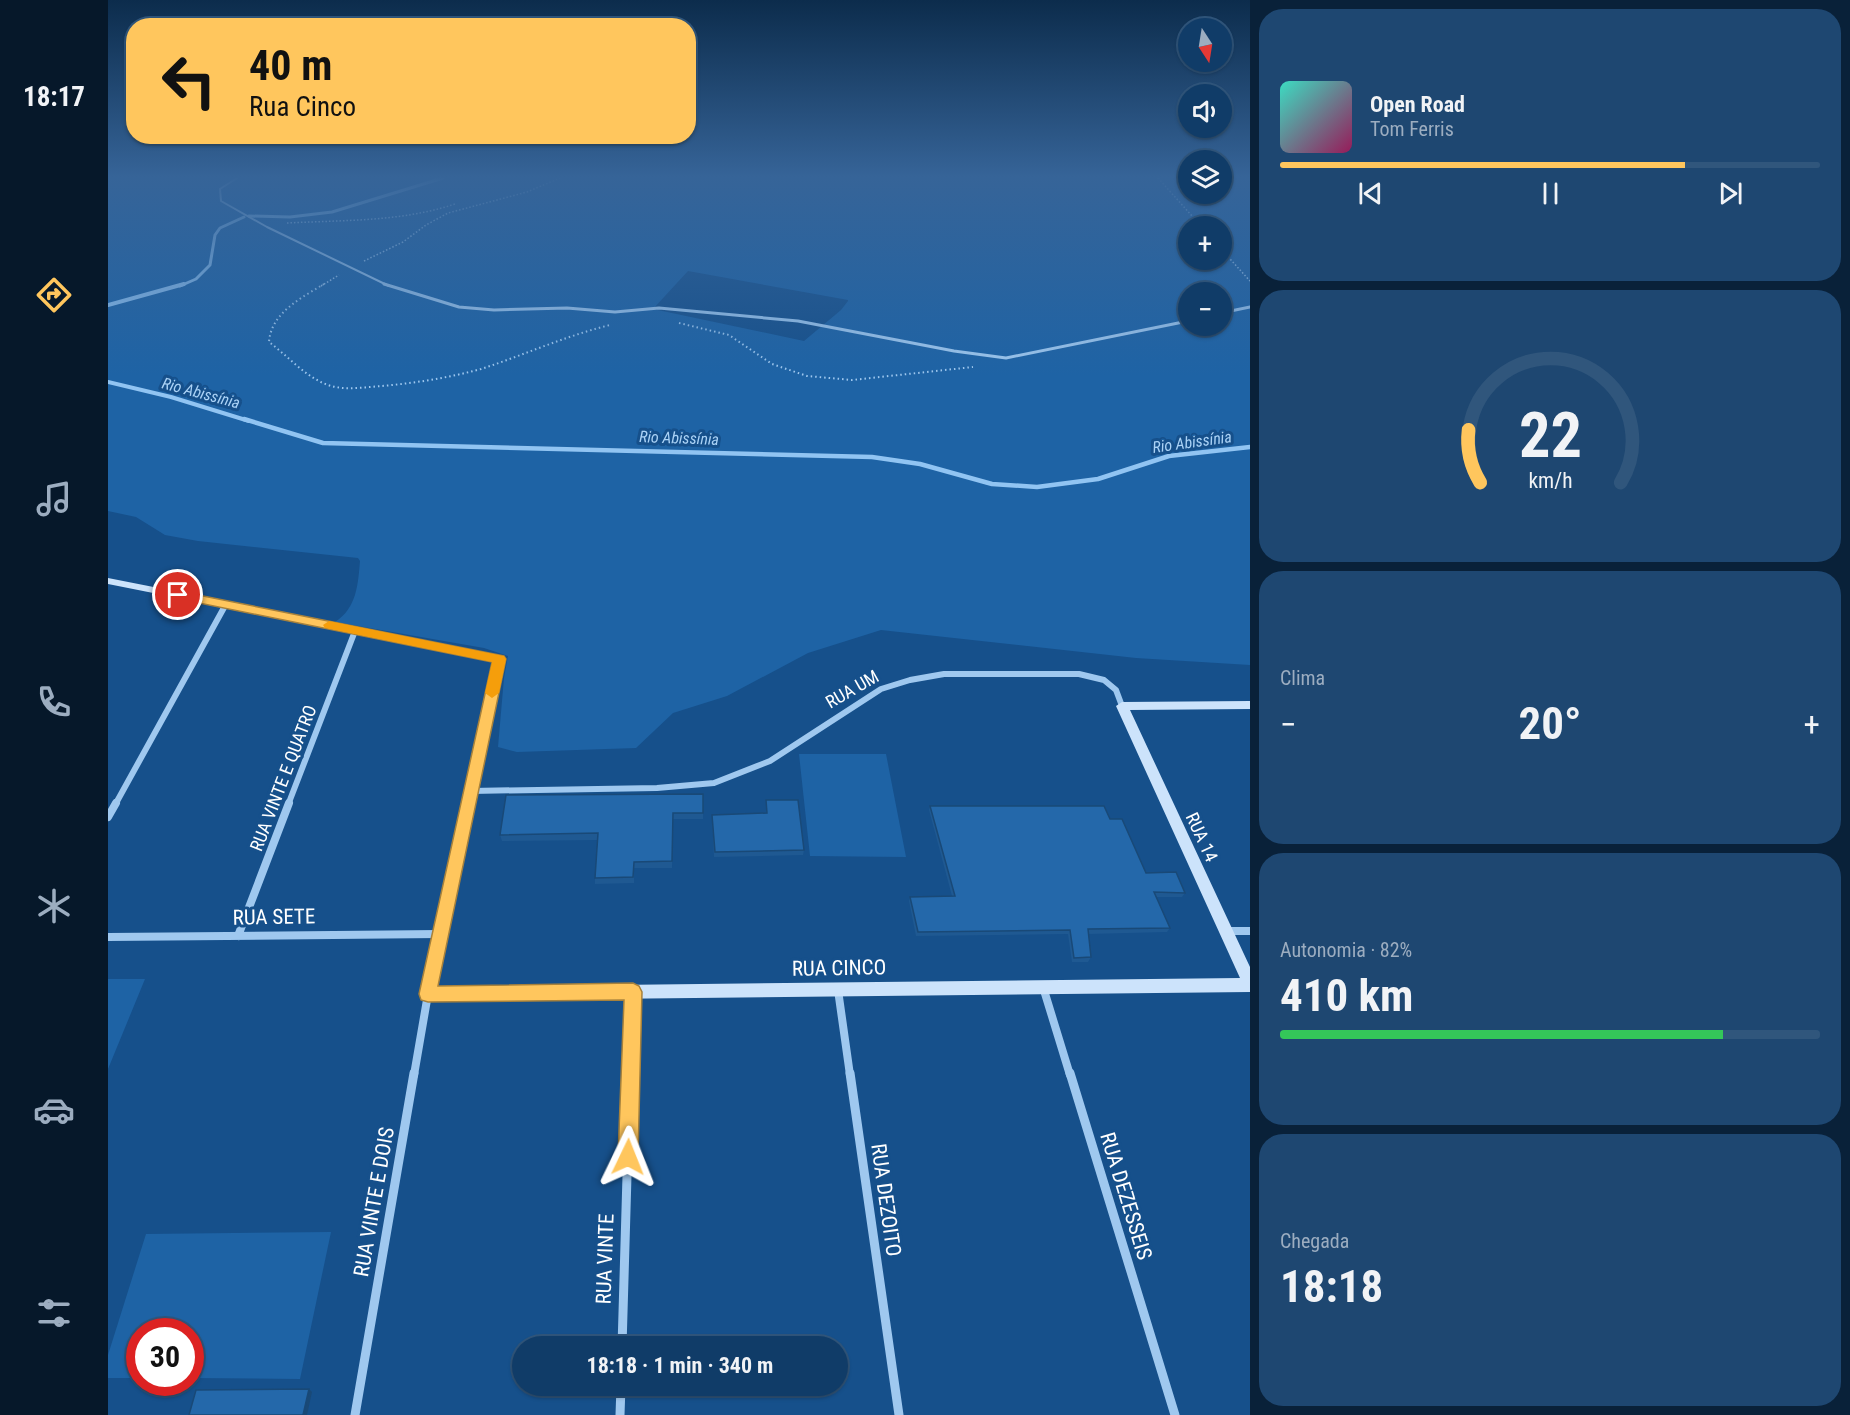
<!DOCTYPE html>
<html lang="pt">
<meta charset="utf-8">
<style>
body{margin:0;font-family:"Roboto Condensed",sans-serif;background:#1e4771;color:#f1f3f6;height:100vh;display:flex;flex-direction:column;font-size:22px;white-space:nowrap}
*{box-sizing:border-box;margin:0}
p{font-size:20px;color:#9cadc0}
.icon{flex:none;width:33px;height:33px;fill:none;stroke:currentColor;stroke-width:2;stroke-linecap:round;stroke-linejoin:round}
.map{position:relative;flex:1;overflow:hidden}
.side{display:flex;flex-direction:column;gap:9px;padding:9px;background:#092139;width:600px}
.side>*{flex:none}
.banner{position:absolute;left:18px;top:18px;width:570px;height:126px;border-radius:24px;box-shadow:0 2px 4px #0004,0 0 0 2px #30567c;background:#ffc65d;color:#111;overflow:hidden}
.needle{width:39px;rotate:168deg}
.tools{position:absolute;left:1070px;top:18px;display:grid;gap:12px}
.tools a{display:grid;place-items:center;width:54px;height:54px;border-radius:50%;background:#103c68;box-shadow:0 2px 4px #0004,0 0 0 2px #30567c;font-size:30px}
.speed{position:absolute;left:18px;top:1318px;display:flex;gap:12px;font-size:30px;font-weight:700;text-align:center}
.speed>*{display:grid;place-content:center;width:78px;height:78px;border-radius:50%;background:#103c68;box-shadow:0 2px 4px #0004,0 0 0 2px #30567c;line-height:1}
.speed .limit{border:9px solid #d22;background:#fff;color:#111}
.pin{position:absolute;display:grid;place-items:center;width:51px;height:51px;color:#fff;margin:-26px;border:3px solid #fff;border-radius:50%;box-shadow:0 2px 6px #0007}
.me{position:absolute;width:66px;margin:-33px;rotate:2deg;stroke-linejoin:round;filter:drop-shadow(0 0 4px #0008)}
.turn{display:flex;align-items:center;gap:21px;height:126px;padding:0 24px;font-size:27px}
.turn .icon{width:78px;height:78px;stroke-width:2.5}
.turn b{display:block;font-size:42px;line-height:51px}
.big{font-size:45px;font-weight:700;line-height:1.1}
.side .card{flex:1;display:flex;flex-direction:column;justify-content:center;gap:9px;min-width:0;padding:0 21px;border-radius:24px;background:#1e4771}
.side .dial{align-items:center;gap:0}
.dial svg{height:156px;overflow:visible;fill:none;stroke:#30567c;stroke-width:7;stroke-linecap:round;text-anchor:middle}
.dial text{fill:#f1f3f6;stroke:none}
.song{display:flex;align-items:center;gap:18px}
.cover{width:72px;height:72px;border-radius:9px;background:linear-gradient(135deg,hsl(170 70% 55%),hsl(330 70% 35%))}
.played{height:6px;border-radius:3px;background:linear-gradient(90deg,#ffc65d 75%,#30567c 75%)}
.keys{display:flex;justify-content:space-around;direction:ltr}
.heat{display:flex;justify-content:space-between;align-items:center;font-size:33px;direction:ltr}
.charge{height:9px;border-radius:4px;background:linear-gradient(90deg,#34c759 82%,#30567c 0)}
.trip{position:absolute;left:404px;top:1336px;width:336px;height:60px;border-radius:30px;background:#103c68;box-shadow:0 2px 4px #0004,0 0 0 2px #30567c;font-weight:700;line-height:60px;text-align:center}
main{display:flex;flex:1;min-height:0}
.dock{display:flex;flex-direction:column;width:108px;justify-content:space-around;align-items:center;background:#06182a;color:#9cadc0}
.dock .icon{width:42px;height:42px}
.dock .on{color:#ffc65d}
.dock b{font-size:27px;color:#f1f3f6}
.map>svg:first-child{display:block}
.green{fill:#1e63a5;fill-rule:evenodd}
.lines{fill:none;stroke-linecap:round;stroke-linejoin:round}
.stream-far2{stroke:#91c4f2;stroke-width:3}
.stream-far1{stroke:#91c4f2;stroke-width:4}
.stream{stroke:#91c4f2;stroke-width:4.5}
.path-far1{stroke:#9fc8ef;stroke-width:1.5;stroke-dasharray:1.5 2;stroke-linecap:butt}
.path{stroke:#9fc8ef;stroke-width:2;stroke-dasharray:1.5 3;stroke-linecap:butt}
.lane-far1{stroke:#9fc8ef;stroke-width:2}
.lane{stroke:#9fc8ef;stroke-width:3}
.street-far2{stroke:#9fc8ef;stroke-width:6}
.street-far1{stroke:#9fc8ef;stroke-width:8}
.street{stroke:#9fc8ef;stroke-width:9}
.secondary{fill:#cce3fb;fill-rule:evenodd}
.wall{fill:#1f5992}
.shaded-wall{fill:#194977}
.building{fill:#2468aa;stroke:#194977;stroke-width:1.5}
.route{fill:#ffc65d;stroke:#a6813c;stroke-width:1.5}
.slow{fill:#f59e0b}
.labels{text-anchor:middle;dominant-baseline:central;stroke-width:6;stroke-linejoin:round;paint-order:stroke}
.far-water-label{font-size:16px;font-style:italic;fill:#aad2f6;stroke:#16508b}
.street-label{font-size:18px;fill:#fff;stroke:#16508b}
.near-street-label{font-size:21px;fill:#fff;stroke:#16508b}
</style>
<main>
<nav class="dock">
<b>18:17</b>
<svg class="icon on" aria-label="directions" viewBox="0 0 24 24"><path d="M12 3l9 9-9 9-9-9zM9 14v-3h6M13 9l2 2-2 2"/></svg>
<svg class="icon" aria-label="music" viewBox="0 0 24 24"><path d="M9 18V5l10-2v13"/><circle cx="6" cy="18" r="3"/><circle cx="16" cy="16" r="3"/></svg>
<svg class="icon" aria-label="phone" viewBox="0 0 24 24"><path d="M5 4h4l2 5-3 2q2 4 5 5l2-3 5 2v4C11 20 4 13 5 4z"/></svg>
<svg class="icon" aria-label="climate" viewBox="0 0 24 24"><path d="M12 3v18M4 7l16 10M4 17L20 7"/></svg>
<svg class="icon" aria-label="car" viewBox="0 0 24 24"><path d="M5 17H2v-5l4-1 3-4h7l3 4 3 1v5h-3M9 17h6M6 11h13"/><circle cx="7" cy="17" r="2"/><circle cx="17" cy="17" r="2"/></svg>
<svg class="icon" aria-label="filters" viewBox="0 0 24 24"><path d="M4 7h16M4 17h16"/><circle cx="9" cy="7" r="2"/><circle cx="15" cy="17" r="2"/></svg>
</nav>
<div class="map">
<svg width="1142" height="1415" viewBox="0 0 1142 1415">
<rect width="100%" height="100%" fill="#16508b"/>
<path class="green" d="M0 178H1080V194H1113V178H1142V665L1028 658 773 630 700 653 619 696 565 713 528 748 409 752 390 747 396 678 400 656 376 648 227 622C249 608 250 584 252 561L250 558 90 541 57 535 28 517 0 511ZM1080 226H1113V260H1080ZM580 271 740 300V301L733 310 696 341 545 309ZM1080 292H1113V326H1080Z
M691 754H778L798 857 702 856Z
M0 979H37L0 1069Z
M223 1232 192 1379 83 1378 82 1332H32L31 1378H0V1355L38 1234Z"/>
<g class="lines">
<path class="stream-far2" d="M141 216 182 217 224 212 335 178
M72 286 88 279 102 265 107 235 112 228 136 217"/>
<path class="stream-far1" d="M0 305 76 284
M0 382 63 397 141 421"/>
<path class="stream" d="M136 419 215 443 764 457 812 464 884 484 929 487 990 479 1061 456 1142 447"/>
<path class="path-far1" d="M1050 178 1093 226
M179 223C235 220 293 222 347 204
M1113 249 1142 281
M256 261 295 242 318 225 340 213 419 192 452 178
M213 286 231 275"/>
<path class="path" d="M216 284C193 298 163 313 161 342 180 356 197 377 220 385 237 391 256 387 274 386 307 383 340 378 373 369 416 355 457 336 502 325
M571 323 621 335 664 364 699 376 744 380 865 367"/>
<path class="lane-far1" d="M129 178 112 189 113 201 159 227 281 286"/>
<path class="lane" d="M276 284 351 307 386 310 459 308 507 312 551 308 690 321 846 351 898 358 1080 321
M1113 313 1142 307"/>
<path class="street-far2" d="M363 791 549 788 606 783 662 761 773 689 802 680 836 674H971L996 680 1008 690 1014 706
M7 805 118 604
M180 805 247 631"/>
<path class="street-far1" d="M0 817 8 803
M1119 931H1142
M130 936 181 803
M0 937 332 934
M935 987 962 1075
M730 990 742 1075
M306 1075 320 994
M522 1075 525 991"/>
<path class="street" d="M742 1073 791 1415
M962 1073 1067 1415
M514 1347 522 1073
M247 1415 306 1073
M512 1415 513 1386"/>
<path class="secondary" d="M0 578 395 656 397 659 329 987 1132 978 1008 706 1014 702 1142 701V709L1022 710 1142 967V992L320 1001 314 999 312 994 385 661 0 584Z"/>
</g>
<path class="wall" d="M595 794V819H565L564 868H526V883L487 884V878L490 840 394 841 392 835Z
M658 800 696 850 695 855 606 857 604 815 658 813Z
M822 806 1002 819 1038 873 1077 893 1074 897H1048L1062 928 1059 932 981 934 983 957 980 962H964L960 934 808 936 801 901 802 897 844 896 821 810Z"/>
<path class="shaded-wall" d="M201 1389 204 1392 199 1415H195Z"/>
<path class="building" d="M595 794V813H565L564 861 526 862 525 877 487 878 490 833 392 835 398 795Z
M658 800H690L696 850 607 852 604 815 659 813Z
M822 806H996L1002 819H1014L1038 873 1068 872 1077 893 1046 892 1062 928 980 929 983 957 966 958 962 930 810 932 802 897 847 896Z
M201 1389 195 1415H81L88 1390Z"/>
<linearGradient id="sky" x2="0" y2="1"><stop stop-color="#0c2c4c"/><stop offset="0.47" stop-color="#366498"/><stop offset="1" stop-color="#366498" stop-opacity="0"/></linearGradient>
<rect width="1142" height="376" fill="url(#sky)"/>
<path class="route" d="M70 591 396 656 398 659 330 986 525 983 531 986 534 992 530 1157 527 1165 520 1167 513 1165 510 1157 516 1000 320 1002 313 1000 311 994 384 662 66 598V592Z"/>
<path class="slow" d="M221 621 396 656 398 659 391 693 384 698 377 693 384 662 217 628 215 625Z"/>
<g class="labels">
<g class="far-water-label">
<text transform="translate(93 393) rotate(15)">Rio Abissínia</text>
<text transform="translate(571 438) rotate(2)">Rio Abissínia</text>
<text transform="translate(1084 442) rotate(-8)">Rio Abissínia</text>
</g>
<g class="street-label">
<text transform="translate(744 689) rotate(-30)">RUA UM</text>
<text transform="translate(175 778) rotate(-69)">RUA VINTE E QUATRO</text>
<text transform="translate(1094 837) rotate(65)">RUA 14</text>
</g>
<g class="near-street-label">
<text transform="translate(166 917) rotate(-1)">RUA SETE</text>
<text transform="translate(731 968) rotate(-1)">RUA CINCO</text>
<text transform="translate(1018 1196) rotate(73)">RUA DEZESSEIS</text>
<text transform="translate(778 1200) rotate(82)">RUA DEZOITO</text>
<text transform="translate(266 1202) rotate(-80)">RUA VINTE E DOIS</text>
<text transform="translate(497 1259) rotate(-88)">RUA VINTE</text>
</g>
</g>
</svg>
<div class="tools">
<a><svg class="needle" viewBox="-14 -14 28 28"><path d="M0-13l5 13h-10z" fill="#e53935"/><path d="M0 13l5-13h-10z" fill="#9cadc0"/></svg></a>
<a><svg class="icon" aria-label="sound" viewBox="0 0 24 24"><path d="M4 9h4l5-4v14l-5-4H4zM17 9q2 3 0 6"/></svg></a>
<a><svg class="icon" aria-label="layers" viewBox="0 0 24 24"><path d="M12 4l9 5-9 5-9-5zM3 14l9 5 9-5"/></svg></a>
<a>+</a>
<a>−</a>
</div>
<div class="speed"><div class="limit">30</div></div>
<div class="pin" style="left:70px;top:595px;background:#d93025"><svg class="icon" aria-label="arrive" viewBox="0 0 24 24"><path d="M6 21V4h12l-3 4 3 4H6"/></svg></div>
<svg class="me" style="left:520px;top:1157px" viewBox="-20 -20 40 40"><path d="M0-17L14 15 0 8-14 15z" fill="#ffc65d" stroke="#fff" stroke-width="4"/></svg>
<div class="trip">18:18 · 1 min · 340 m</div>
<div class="banner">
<div class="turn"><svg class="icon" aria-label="left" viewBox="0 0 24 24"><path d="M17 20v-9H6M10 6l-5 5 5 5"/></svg><div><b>40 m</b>Rua Cinco</div></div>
</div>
</div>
<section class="side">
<div class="card">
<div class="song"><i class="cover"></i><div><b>Open Road</b><p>Tom Ferris</p></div></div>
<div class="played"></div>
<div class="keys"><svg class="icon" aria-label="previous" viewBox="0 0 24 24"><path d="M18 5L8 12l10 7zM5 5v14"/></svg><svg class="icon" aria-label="pause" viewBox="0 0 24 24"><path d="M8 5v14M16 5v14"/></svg><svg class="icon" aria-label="next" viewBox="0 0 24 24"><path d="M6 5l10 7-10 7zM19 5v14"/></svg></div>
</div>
<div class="card dial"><svg viewBox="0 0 100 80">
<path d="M14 69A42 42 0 1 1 86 69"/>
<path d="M14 69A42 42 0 0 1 8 42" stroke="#ffc65d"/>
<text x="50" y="56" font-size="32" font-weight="700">22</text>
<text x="50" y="72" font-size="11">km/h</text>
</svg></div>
<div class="card"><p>Clima</p>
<div class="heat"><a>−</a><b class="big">20°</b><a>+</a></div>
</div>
<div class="card"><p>Autonomia · 82%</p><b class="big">410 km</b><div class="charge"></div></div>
<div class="card"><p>Chegada</p><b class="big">18:18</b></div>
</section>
</main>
